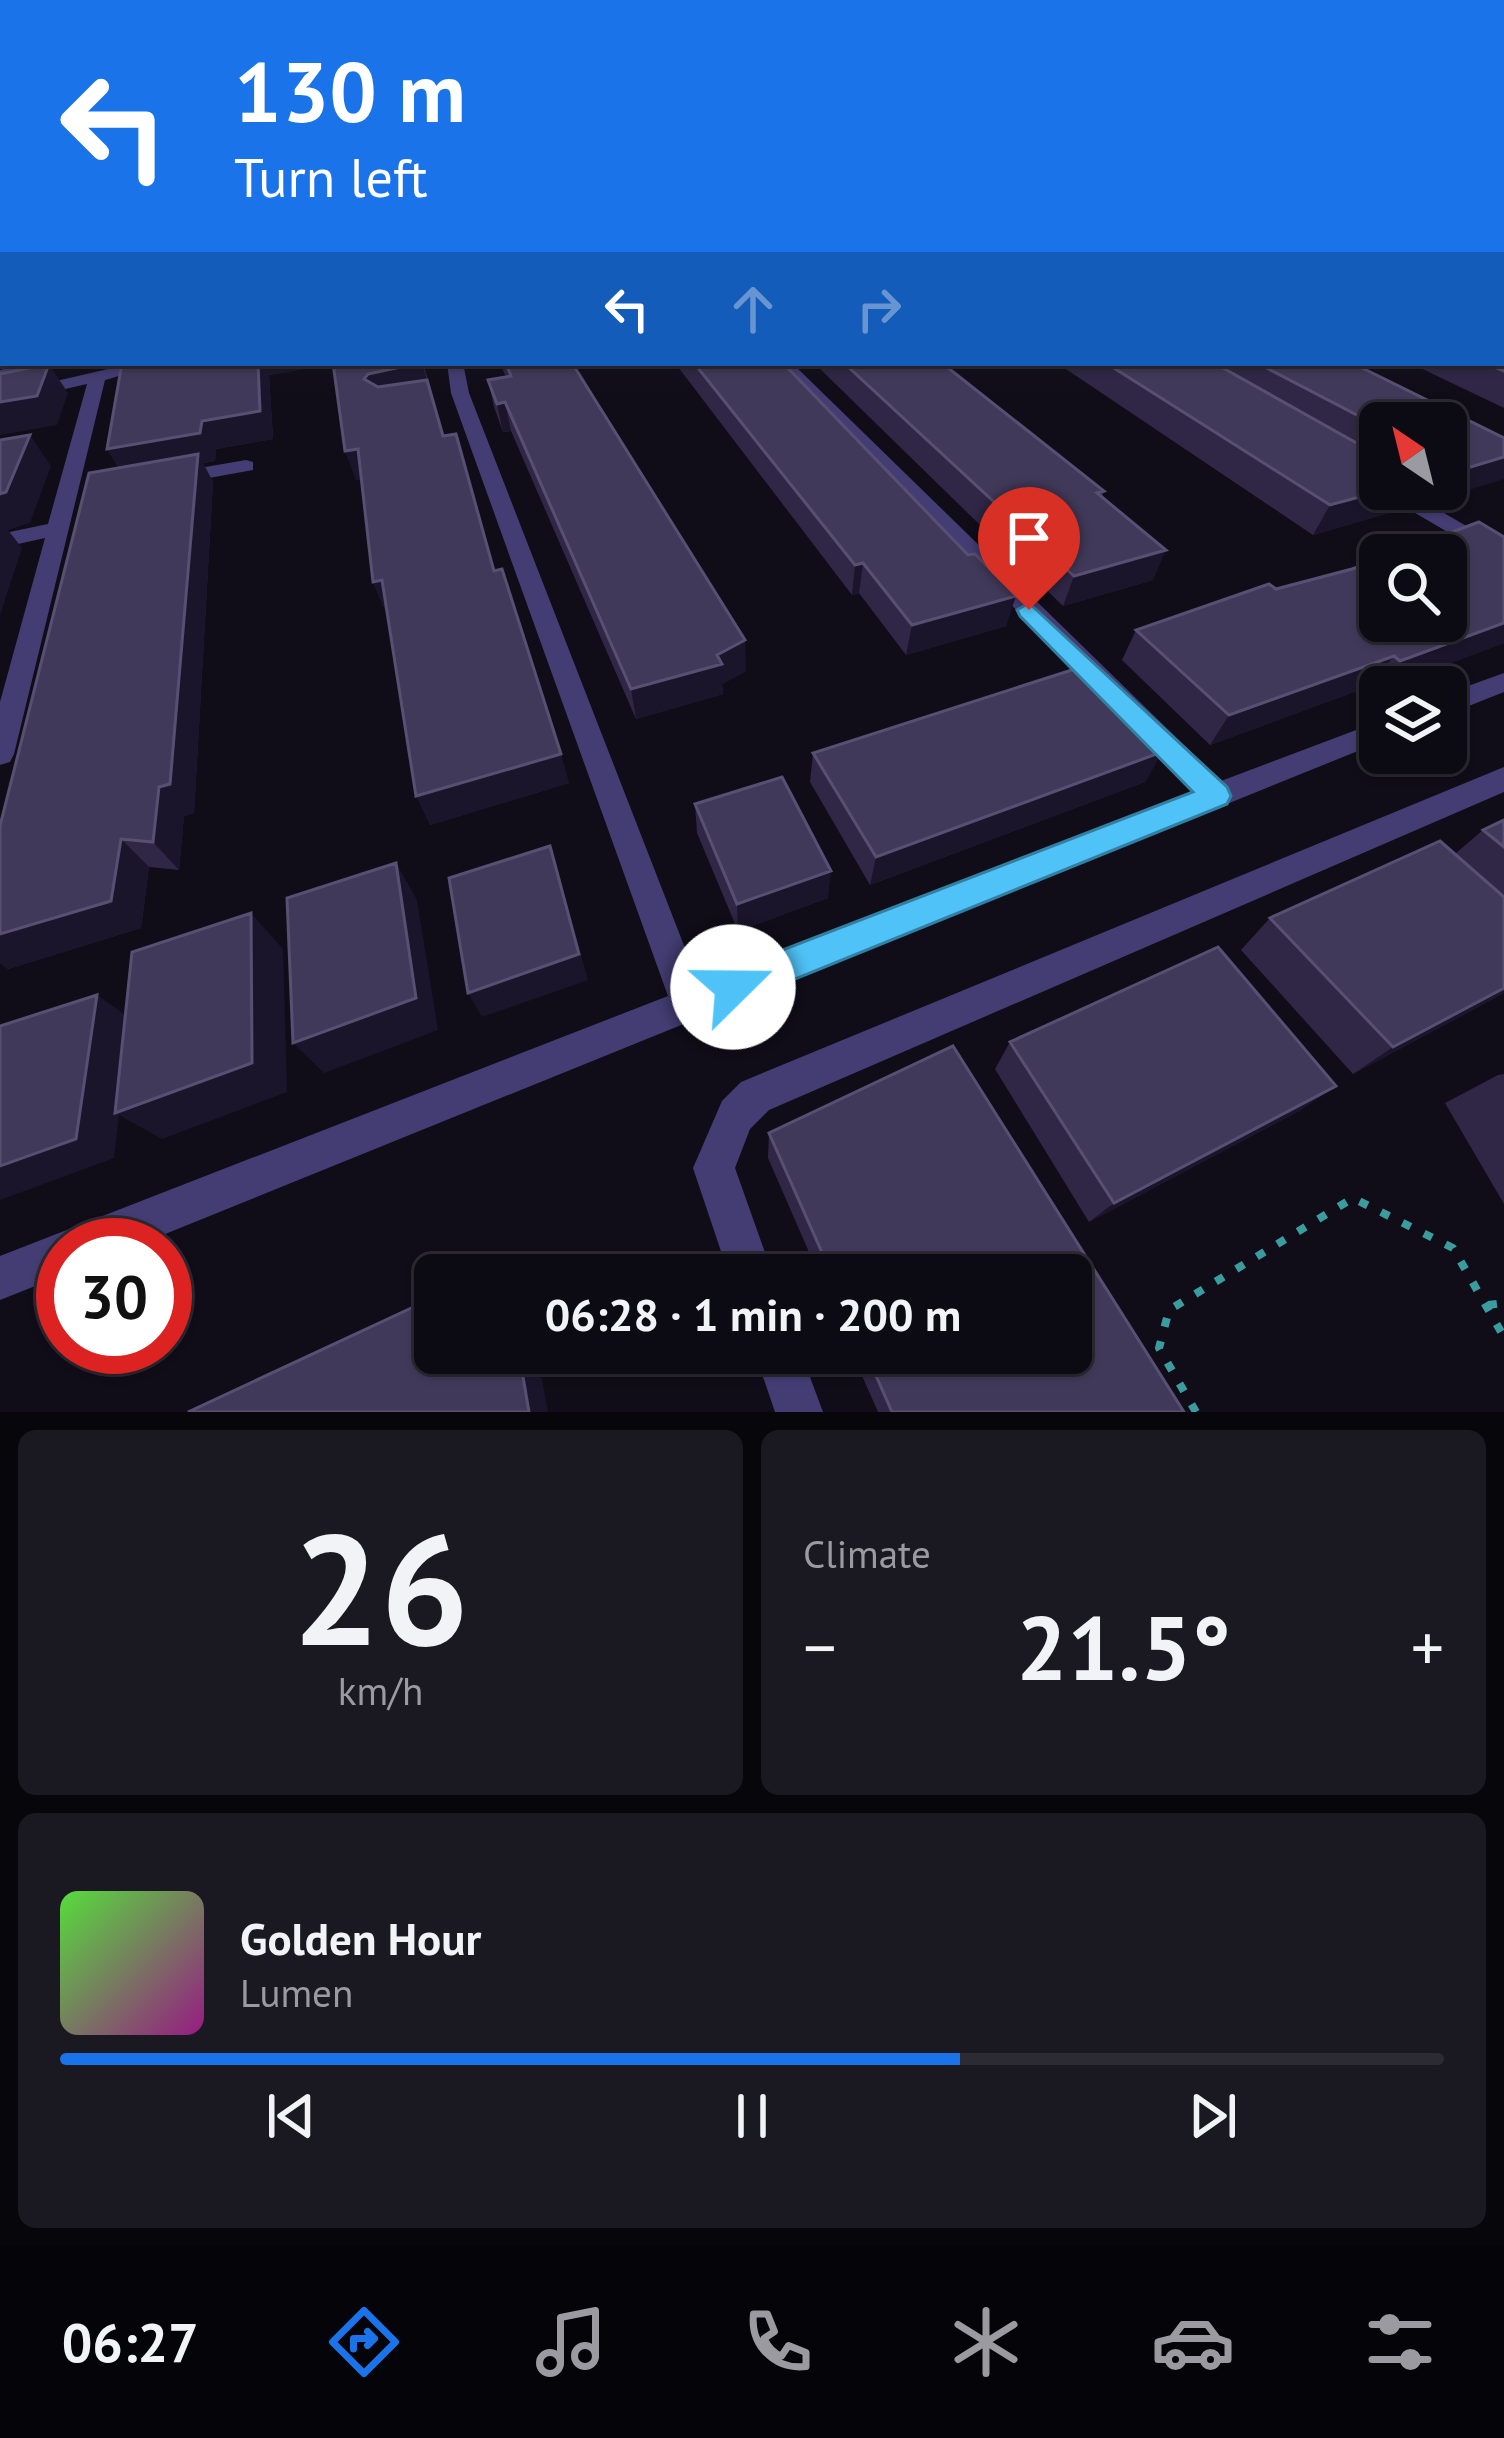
<!DOCTYPE html>
<meta charset="utf-8">
<style>
body{margin:0;font-family:"PT Sans",sans-serif;background:#1a1821;color:#f1f3f6;height:100vh;display:flex;flex-direction:column;font-size:45px;white-space:nowrap}
*{box-sizing:border-box;margin:0}
p{font-size:39px;color:#9a9aa0}
.icon{flex:none;width:66px;height:66px;fill:none;stroke:currentColor;stroke-width:2;stroke-linecap:round;stroke-linejoin:round}
.map{position:relative;height:1412px;overflow:hidden}
.sheet{display:flex;flex-direction:column;gap:18px;padding:18px;background:#07060a;flex:1}
.sheet>*{flex:none}
.guide{position:absolute;left:0px;top:0px;width:1506px;height:366px;box-shadow:0 3px 9px #0004,0 0 0 3px #2c2b33;background:#1a73e8;color:#fff;overflow:hidden}
.needle{width:78px;rotate:325deg}
.tools{position:absolute;left:1359px;top:402px;display:grid;gap:24px}
.tools a{display:grid;place-items:center;width:108px;height:108px;border-radius:18px;background:#0c0a13;box-shadow:0 3px 9px #0004,0 0 0 3px #2c2b33;font-size:60px}
.speed{position:absolute;left:36px;top:1218px;display:flex;gap:24px;font-size:60px;font-weight:700;text-align:center}
.speed>*{display:grid;place-content:center;width:156px;height:156px;border-radius:50%;background:#0c0a13;box-shadow:0 3px 9px #0004,0 0 0 3px #2c2b33;line-height:1}
.speed .limit{border:18px solid #d22;background:#fff;color:#111}
.pin{position:absolute;display:grid;place-items:center;width:102px;height:102px;color:#fff;margin:-123px -51px;border-radius:50% 50% 50% 0;rotate:-45deg;box-shadow:0 0 12px #0007}
.pin .icon{rotate:45deg}
.me{position:absolute;width:132px;margin:-66px;rotate:68deg;stroke-linejoin:round;filter:drop-shadow(0 0 9px #0008)}
.turn{display:flex;align-items:center;gap:42px;height:252px;padding:0 36px;font-size:54px}
.turn .icon{width:156px;height:156px;stroke-width:2.5}
.turn b{display:block;font-size:84px;line-height:102px}
.lanes{display:flex;align-items:center;height:114px;padding:0 36px;background:#0003;justify-content:center;gap:60px;direction:ltr}
.lanes .off{opacity:.35}
.big{font-size:90px;font-weight:800;line-height:1.1}
.sheet .card{flex:1;display:flex;flex-direction:column;justify-content:center;gap:18px;min-width:0;padding:0 42px;border-radius:18px;background:#1a1821}
.sheet .dial{align-items:center;gap:0}
.dial b{font-size:156px;line-height:1}
.song{display:flex;align-items:center;gap:36px}
.cover{width:144px;height:144px;border-radius:18px;background:linear-gradient(135deg,hsl(110 70% 55%),hsl(310 70% 35%))}
.played{height:12px;border-radius:6px;background:linear-gradient(90deg,#1a73e8 65%,#2c2b33 65%)}
.keys{display:flex;justify-content:space-around;direction:ltr}
.heat{display:flex;justify-content:space-between;align-items:center;font-size:66px;direction:ltr}
.sheet .tiles{flex:1;display:grid;gap:18px;grid-template-columns:1fr 1fr}
.card:last-child{grid-column:span 2}
.trip{position:absolute;left:414px;top:1254px;width:678px;height:120px;border-radius:18px;background:#0c0a13;box-shadow:0 3px 9px #0004,0 0 0 3px #2c2b33;font-weight:800;line-height:120px;text-align:center}
.tab-bar{display:flex;height:192px;justify-content:space-around;align-items:center;background:#050408;color:#9a9aa0}
.tab-bar .icon{width:84px;height:84px}
.tab-bar .current{color:#1a73e8}
.tab-bar b{font-size:54px;color:#f1f3f6}
.map>svg:first-child{display:block}
.lines{fill:none;stroke-linecap:round;stroke-linejoin:round}
.path{stroke:#3a9c9e;stroke-width:8;stroke-dasharray:9 15;stroke-linecap:butt}
.minor{fill:#443d73;fill-rule:evenodd}
.tertiary{fill:#443d73;fill-rule:evenodd}
.secondary{fill:#7c6eed;fill-rule:evenodd}
.wall{fill:#2f2745}
.shaded-wall{fill:#1b152c}
.building{fill:#413959;stroke:#585072;stroke-width:3}
.route{fill:#4fc3f7;stroke:#337fa1;stroke-width:3}
</style>
<div class="map">
<svg width="1504" height="1412" viewBox="0 0 1504 1412">
<rect width="100%" height="100%" fill="#100d19"/>
<g class="lines">
<path class="path" d="M1488 1305 1504 1303
M1196 1412 1159 1348 1169 1310 1353 1198 1453 1248 1504 1337"/>
<path class="minor" d="M1503 286H1504V294H1503Z
M0 317H3V327H0Z
M1503 327 1504 328V338L1503 337Z
M33 363H64L0 380V370Z
M134 363H164L105 380 14 754 10 762 0 765V702L45 538 0 548V534L48 524 87 384 0 404V394Z
M447 363H463L469 393 699 984 1194 792 775 363H792L1221 781 1380 721V742L138 1245H63V1275L0 1300V1256L668 996 451 393Z
M246 460 253 462V470L176 484 166 478 176 472Z
M1380 486 1403 489 1504 548V565L1381 493Z
M1504 673V692L1446 715V694Z
M1504 767V792L769 1110 750 1129 735 1168 773 1275H729L693 1168 722 1101 741 1082Z
M755 1353H801L823 1412H775Z"/>
<path class="tertiary" d="M1503 315H1504V325H1503Z"/>
<path class="secondary" d="M3 328V338L0 339V329Z
M0 354 3 363H9L0 365Z"/>
</g>
<path class="wall" d="M1504 334V408L1410 363H1503Z
M122 363H439L424 366 444 436 494 571 569 783 430 825 386 612 373 582 361 479 356 480 333 364 269 375 273 439 216 449 215 461 203 463 213 482 194 813 184 816 179 870 149 867 141 928 8 969 0 963V826L119 468 107 449Z
M500 363H591L573 366 746 671 722 684 723 694 636 719 511 431 503 432 494 407 488 380 506 377Z
M675 363H783L1006 626 906 655 859 593 852 595Z
M814 363H942L1104 491 1102 498 1153 580 1063 606Z
M1057 363H1352L1504 438 1440 499 1422 489H1446V423H1380V489H1408L1392 512 1313 535Z
M1504 537V643L1386 687H1380L1376 691 1370 686 1210 745 1122 660 1136 630 1276 589Z
M1162 752 1145 782 870 885 810 782 813 753Z
M695 804 828 898 738 931 697 833Z
M1504 820V993L1353 1074 1241 950 1270 918 1455 854 1483 830Z
M1010 1042 1336 1086 1299 1111 1089 1222 995 1069Z
M953 1046 1184 1412H878L852 1353H1071V1275H819L768 1158 769 1133Z
M1504 1074V1204L1445 1103 1498 1075Z"/>
<path class="shaded-wall" d="M258 363H338L269 375 273 439 216 449 215 461 203 463 213 482 194 813 184 816 179 870 153 842 125 477 107 449Z
M422 363 452 464 377 401 364 379 368 374Z
M49 364 68 393 57 425 0 435V402Z
M505 402 511 431 503 432 497 404Z
M30 435 51 466 30 523 8 530 22 548 0 615V494Z
M358 449 369 477 356 480 345 451Z
M1504 457V479L1440 499 1461 470Z
M1389 489H1408L1392 512 1313 535 1330 505Z
M1166 550 1153 580 1063 606 1074 576Z
M863 563 859 593 852 595 855 565Z
M382 580 386 612 373 582Z
M1016 596 1006 626 906 655 912 625Z
M1504 623V643L1386 687H1380V689L1376 691 1400 661Z
M745 640 746 671 722 684 723 694 636 719 631 689 717 655Z
M1394 656 1370 686 1210 745 1229 715Z
M1162 752 1145 782 870 885 876 857Z
M561 754 569 783 430 825 416 796Z
M121 839 149 867 141 928 8 969 0 963V934Z
M550 846 588 980 482 1017 468 993Z
M396 863 417 900 438 1030 324 1073 293 1043Z
M831 871 828 898 738 931 737 904Z
M251 913 283 949 287 1092 162 1139 119 1115 114 1158 0 1200V1166L97 995 131 1019Z
M1504 988V993L1353 1074 1393 1047Z
M1336 1086 1299 1111 1089 1222 1114 1203Z
M519 1353H537L548 1412H529Z"/>
<path class="building" d="M1503 191H1504V248H1503Z
M0 193H3V282H0Z
M1503 334H1504V371L1485 363H1503Z
M122 363H258L260 411 202 421 200 433 107 449Z
M333 363H419L368 374 364 379 378 387 427 380 443 436 456 434 494 571 502 569 561 754 416 796 382 580 373 582 358 449 345 451Z
M506 363H572L745 640 717 655 722 664 631 689 505 402 497 404 488 380 511 376Z
M694 363H783L968 555 975 554 1016 596 912 625 863 563 855 565Z
M844 363H942L1104 491 1097 493 1166 550 1074 576Z
M1106 363H1214L1369 450 1365 456 1380 464V489H1389L1330 505Z
M1257 363H1352L1504 438V457L1461 470 1446 462V423H1380V427Z
M49 364 37 396 0 402V374Z
M30 435 6 492 0 494V440Z
M198 454 170 784 159 787 153 842 121 839 111 901 0 934V826L89 473Z
M1479 522 1504 537V623L1400 661 1394 656 1229 715 1136 630 1269 584 1276 589 1352 569 1380 559V621H1446V555H1390Z
M1078 668 1162 752 876 857 813 753Z
M782 777 831 871 737 904 695 804Z
M1504 820V847L1483 830Z
M1440 841 1504 897V988L1393 1047 1270 918Z
M550 846 579 954 468 993 449 878Z
M396 863 416 998 293 1043 287 898Z
M251 913 252 1063 115 1113 132 952Z
M1218 947 1336 1086 1114 1203 1010 1042Z
M97 995 76 1139 0 1166V1026Z
M953 1046 1184 1412H892L866 1353H1071V1275H832L769 1133Z
M503 1265 505 1275H481Z
M435 1297V1353H519L529 1412H188Z"/>
<linearGradient id="sky" x2="0" y2="1"><stop stop-color="#09070e"/><stop offset="0.49" stop-color="#313549"/><stop offset="1" stop-color="#313549" stop-opacity="0"/></linearGradient>
<rect width="1504" height="388" fill="url(#sky)"/>
<path class="route" d="M1029 603 1227 787 1231 796 1227 804 733 1004 720 999 715 987 720 974 1193 792 1020 616 1017 610Z"/>
</svg>
<div class="tools">
<a><svg class="needle" viewBox="-14 -14 28 28"><path d="M0-13l5 13h-10z" fill="#e53935"/><path d="M0 13l5-13h-10z" fill="#9a9aa0"/></svg></a>
<a><svg class="icon" aria-label="search" viewBox="0 0 24 24"><circle cx="10" cy="10" r="6"/><path d="M15 15l6 6"/></svg></a>
<a><svg class="icon" aria-label="layers" viewBox="0 0 24 24"><path d="M12 4l9 5-9 5-9-5zM3 14l9 5 9-5"/></svg></a>
</div>
<div class="speed"><div class="limit">30</div></div>
<div class="pin" style="left:1029px;top:610px;background:#d93025"><svg class="icon" aria-label="arrive" viewBox="0 0 24 24"><path d="M6 21V4h12l-3 4 3 4H6"/></svg></div>
<svg class="me" style="left:733px;top:987px" viewBox="-20 -20 40 40"><circle r="19" fill="#fff"/><path d="M0-13L10 11 0 6-10 11z" fill="#4fc3f7"/></svg>
<div class="trip">06:28 · 1 min · 200 m</div>
<div class="guide">
<div class="turn"><svg class="icon" aria-label="left" viewBox="0 0 24 24"><path d="M17 20v-9H6M10 6l-5 5 5 5"/></svg><div><b>130 m</b>Turn left</div></div>
<div class="lanes"><svg class="icon" aria-label="left" viewBox="0 0 24 24"><path d="M17 20v-9H6M10 6l-5 5 5 5"/></svg><svg class="icon off" aria-label="ahead" viewBox="0 0 24 24"><path d="M12 20V5M6 11l6-6 6 6"/></svg><svg class="icon off" aria-label="right" viewBox="0 0 24 24"><path d="M7 20v-9h11M14 6l5 5-5 5"/></svg></div>
</div>
</div>
<section class="sheet">
<div class="tiles">
<div class="card dial"><b>26</b><p>km/h</p></div>
<div class="card"><p>Climate</p>
<div class="heat"><a>−</a><b class="big">21.5°</b><a>+</a></div>
</div>
<div class="card">
<div class="song"><i class="cover"></i><div><b>Golden Hour</b><p>Lumen</p></div></div>
<div class="played"></div>
<div class="keys"><svg class="icon" aria-label="previous" viewBox="0 0 24 24"><path d="M18 5L8 12l10 7zM5 5v14"/></svg><svg class="icon" aria-label="pause" viewBox="0 0 24 24"><path d="M8 5v14M16 5v14"/></svg><svg class="icon" aria-label="next" viewBox="0 0 24 24"><path d="M6 5l10 7-10 7zM19 5v14"/></svg></div>
</div>
</div>
</section>
<nav class="tab-bar">
<b>06:27</b>
<svg class="icon current" aria-label="directions" viewBox="0 0 24 24"><path d="M12 3l9 9-9 9-9-9zM9 14v-3h6M13 9l2 2-2 2"/></svg>
<svg class="icon" aria-label="music" viewBox="0 0 24 24"><path d="M9 18V5l10-2v13"/><circle cx="6" cy="18" r="3"/><circle cx="16" cy="16" r="3"/></svg>
<svg class="icon" aria-label="phone" viewBox="0 0 24 24"><path d="M5 4h4l2 5-3 2q2 4 5 5l2-3 5 2v4C11 20 4 13 5 4z"/></svg>
<svg class="icon" aria-label="climate" viewBox="0 0 24 24"><path d="M12 3v18M4 7l16 10M4 17L20 7"/></svg>
<svg class="icon" aria-label="car" viewBox="0 0 24 24"><path d="M5 17H2v-5l4-1 3-4h7l3 4 3 1v5h-3M9 17h6M6 11h13"/><circle cx="7" cy="17" r="2"/><circle cx="17" cy="17" r="2"/></svg>
<svg class="icon" aria-label="filters" viewBox="0 0 24 24"><path d="M4 7h16M4 17h16"/><circle cx="9" cy="7" r="2"/><circle cx="15" cy="17" r="2"/></svg>
</nav>
